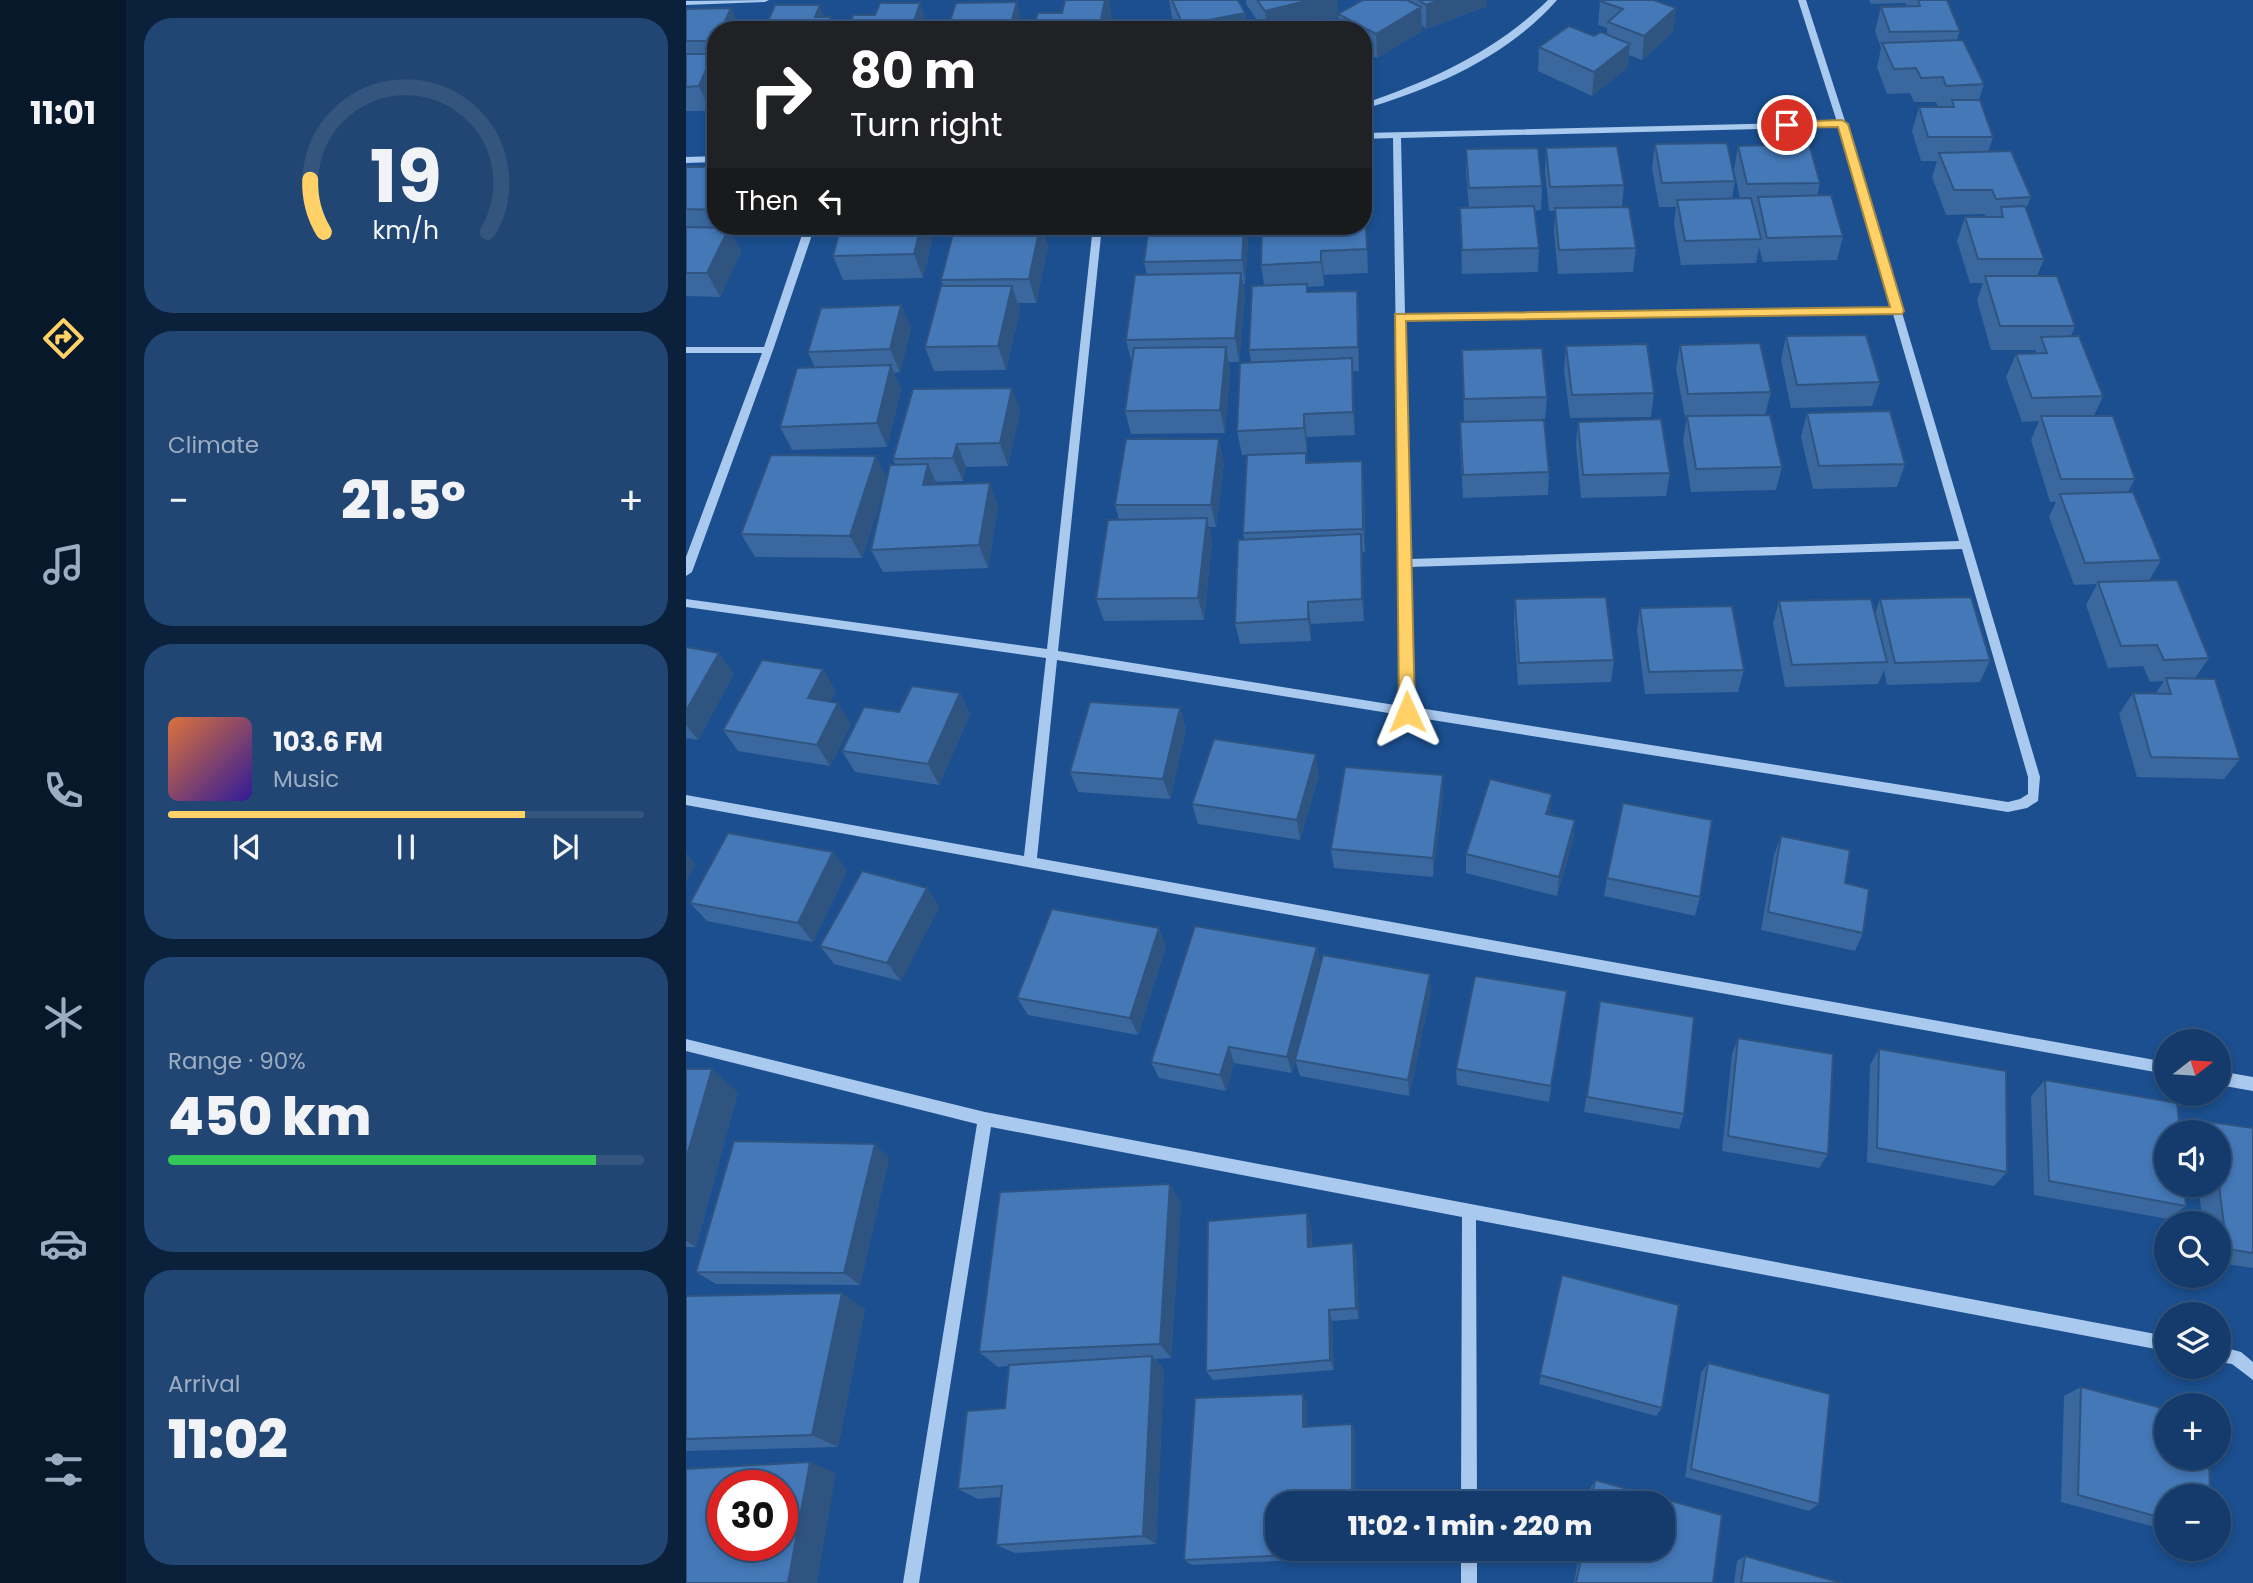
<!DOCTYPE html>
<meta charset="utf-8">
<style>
body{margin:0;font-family:Poppins,sans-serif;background:#214673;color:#f1f3f6;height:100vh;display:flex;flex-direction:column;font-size:26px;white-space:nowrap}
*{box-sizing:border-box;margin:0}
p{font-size:23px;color:#9dadc1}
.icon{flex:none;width:38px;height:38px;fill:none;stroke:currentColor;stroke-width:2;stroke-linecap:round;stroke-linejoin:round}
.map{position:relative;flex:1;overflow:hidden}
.drawer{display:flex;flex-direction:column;gap:18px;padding:18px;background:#0b203b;width:560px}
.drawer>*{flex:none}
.top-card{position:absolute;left:21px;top:21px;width:665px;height:214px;border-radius:28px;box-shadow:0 4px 10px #0003,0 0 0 2px #33557e;background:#202124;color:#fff;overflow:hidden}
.needle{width:46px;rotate:73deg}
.buttons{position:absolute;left:1468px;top:1029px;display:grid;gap:14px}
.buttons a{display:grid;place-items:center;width:77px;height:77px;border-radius:50%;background:#143b6b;box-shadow:0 4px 10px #0003,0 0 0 2px #33557e;font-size:35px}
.speed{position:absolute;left:21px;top:1470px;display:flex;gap:14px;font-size:35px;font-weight:700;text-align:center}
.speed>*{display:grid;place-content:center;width:91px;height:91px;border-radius:50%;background:#143b6b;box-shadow:0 4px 10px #0003,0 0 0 2px #33557e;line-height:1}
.speed .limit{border:10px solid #d22;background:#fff;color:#111}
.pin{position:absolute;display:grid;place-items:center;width:60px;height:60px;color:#fff;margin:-30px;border:4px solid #fff;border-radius:50%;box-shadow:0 2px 7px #0007}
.me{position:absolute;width:77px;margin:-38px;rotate:359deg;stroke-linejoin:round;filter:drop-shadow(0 0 5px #0008)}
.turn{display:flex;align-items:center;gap:24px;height:147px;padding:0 28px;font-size:32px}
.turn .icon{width:91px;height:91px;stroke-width:2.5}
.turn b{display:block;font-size:49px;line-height:60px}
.then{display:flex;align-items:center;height:66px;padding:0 28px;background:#0003;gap:14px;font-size:26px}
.big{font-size:52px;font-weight:800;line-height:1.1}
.drawer .widget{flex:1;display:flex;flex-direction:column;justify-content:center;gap:10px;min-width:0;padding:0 24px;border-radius:28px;background:#214673}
.drawer .dial{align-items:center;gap:0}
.dial svg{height:182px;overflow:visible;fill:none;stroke:#33557e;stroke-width:7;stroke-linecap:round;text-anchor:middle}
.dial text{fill:#f1f3f6;stroke:none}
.song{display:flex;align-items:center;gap:21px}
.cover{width:84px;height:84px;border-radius:10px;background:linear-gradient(135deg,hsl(20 70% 55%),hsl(250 70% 35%))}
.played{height:7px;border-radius:4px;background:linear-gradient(90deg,#ffd166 75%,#33557e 75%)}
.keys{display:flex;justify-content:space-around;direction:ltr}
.heat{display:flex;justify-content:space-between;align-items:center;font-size:38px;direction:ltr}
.charge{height:10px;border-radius:5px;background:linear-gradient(90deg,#34c759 90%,#33557e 0)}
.trip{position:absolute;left:579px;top:1491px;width:410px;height:70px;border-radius:28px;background:#143b6b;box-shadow:0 4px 10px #0003,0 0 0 2px #33557e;font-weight:800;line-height:70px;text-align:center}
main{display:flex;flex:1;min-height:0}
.menu{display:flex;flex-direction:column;width:126px;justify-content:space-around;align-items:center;background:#08182b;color:#9dadc1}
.menu .icon{width:49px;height:49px}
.menu .current{color:#ffd166}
.menu b{font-size:32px;color:#f1f3f6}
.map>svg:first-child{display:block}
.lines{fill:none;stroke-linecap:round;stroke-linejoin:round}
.minor{fill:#a9c9ee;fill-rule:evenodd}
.wall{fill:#3a679d}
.shaded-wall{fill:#305480}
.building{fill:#4478b7;stroke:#305480;stroke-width:2;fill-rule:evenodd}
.route{fill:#ffd166;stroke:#a68842;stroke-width:2}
</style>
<main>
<nav class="menu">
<b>11:01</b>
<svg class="icon current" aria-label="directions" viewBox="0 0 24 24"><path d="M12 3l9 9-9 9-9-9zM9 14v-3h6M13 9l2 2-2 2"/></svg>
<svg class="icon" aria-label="music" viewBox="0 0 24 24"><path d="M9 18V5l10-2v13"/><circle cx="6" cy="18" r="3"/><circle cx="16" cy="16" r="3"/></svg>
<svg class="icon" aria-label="phone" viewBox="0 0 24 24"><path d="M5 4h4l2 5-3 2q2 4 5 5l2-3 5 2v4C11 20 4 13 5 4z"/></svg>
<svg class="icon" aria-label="climate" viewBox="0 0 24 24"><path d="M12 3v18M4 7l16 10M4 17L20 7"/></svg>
<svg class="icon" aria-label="car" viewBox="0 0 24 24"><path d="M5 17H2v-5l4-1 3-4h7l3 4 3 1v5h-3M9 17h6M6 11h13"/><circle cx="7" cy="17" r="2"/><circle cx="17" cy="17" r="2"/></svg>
<svg class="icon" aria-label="filters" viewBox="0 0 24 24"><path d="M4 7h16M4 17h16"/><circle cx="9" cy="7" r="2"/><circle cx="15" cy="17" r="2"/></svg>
</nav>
<section class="drawer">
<div class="widget dial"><svg viewBox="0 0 100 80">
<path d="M14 69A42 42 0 1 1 86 69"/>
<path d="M14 69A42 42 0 0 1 8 46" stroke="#ffd166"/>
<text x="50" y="56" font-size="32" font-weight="700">19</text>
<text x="50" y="72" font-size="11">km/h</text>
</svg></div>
<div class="widget"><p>Climate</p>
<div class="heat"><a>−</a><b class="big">21.5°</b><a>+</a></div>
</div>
<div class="widget">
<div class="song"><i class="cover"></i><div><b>103.6 FM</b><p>Music</p></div></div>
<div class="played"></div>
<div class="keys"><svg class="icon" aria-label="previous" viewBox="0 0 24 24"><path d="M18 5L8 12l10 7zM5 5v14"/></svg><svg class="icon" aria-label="pause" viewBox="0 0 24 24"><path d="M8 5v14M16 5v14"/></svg><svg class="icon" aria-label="next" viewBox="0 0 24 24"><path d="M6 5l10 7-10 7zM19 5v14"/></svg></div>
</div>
<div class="widget"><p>Range · 90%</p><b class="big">450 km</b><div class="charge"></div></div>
<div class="widget"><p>Arrival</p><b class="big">11:02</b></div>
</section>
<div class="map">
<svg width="1567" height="1583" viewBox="0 0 1567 1583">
<rect width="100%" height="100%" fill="#1b4f8f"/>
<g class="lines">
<path class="minor" d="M83 0 79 2 0 5V1Z
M862 0H871C822 56 747 89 677 109V104C746 80 809 52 862 0Z
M1112 0H1120L1160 124 1354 777 1352 801 1341 808 1322 812 371 660 351 858 1480 1062V1074L0 805V795L338 856 360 658 0 607V599L361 649 407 226H416L372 651 715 706 707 138 677 139V133L1151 122ZM1152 127 1205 308 719 314 715 138ZM1207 314 1273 541 724 559 719 320ZM1276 549 1342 777V794L1334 799 1322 802 727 707 724 567Z
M30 156V162L0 163V157Z
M119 226H129L87 350 6 572 0 576V557L76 353H0V347H78Z
M0 1039 299 1112 1480 1336V1351L790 1220 791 1503H775L776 1217 305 1127 233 1583H217L291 1124 0 1051Z
M1533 1071 1567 1077V1091L1533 1085Z
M1533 1346 1555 1352 1567 1362V1380L1546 1364 1533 1362Z
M775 1549H791V1583H775Z"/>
</g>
<path class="wall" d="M483 0H552L559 13 561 29 576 27 560 4V0H651L652 14 677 0H801V6L740 29 736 25V31L691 58 677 50V30H653V17L631 23 634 30H492L486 17Z
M1183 0H1261L1274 31 1271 40 1298 84 1293 100 1307 137 1302 152 1345 197 1340 209 1358 259 1351 276 1389 326 1385 336 1417 396 1408 416 1449 479 1442 492 1475 560 1463 581 1523 658 1509 678 1554 759 1538 779 1451 777 1433 714 1447 693H1470L1478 681 1464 682 1457 666 1422 668 1400 605 1411 584 1388 585 1363 517 1370 502H1364L1345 440 1353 421 1336 422 1320 377 1330 354 1349 353 1350 350H1305L1291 300 1297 283H1284L1271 241 1279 217H1300L1298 214 1260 215 1246 177 1251 161H1235L1226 131 1233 107H1252L1250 102H1228L1224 93 1201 94 1191 67 1195 48 1189 31 1195 7H1221L1219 3 1185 4Z
M914 1 990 8 987 32 956 60 943 55 941 68 906 96 852 71 853 47 921 34V28L912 25Z
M45 8 54 30H30V98L24 111H0V9Z
M969 144 1049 181 1046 198H1054L1048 170 1052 146 1134 183 1131 195 1157 236 1151 260 1077 262 1073 247 1070 263 995 265 988 224 990 207H973L966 168Z
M677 147 680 171V219L682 273 638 275V286L621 287V292L671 291 673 315V371H667L669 435 621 437V452L556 455 551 431 565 362 563 350 578 285 575 265 677 226Z
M860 148 938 185 936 207 950 248 947 272 872 274 868 232 869 211H863L859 172Z
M780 149 856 186 855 210 849 211 853 248 852 272 776 274 774 208H783L780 173Z
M0 167H30V226H55L51 234H46L55 252 34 297 0 296Z
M235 226H241L246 240 237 278 157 280 147 256Z
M269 226H356L362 247 350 303H332L334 310 320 370 248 371 239 347 257 286 255 280Z
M563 226 559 284H557L559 297 553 362H542L544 370 539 433 445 434 439 411 446 364 440 340 461 275 458 262Z
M215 305 225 328 214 372 208 373 215 389 201 447 106 450 94 427 129 368 122 352Z
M1100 336 1194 382 1186 406 1105 408 1095 360Z
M994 345 1085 392 1079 415 1096 467 1090 490 1005 492 997 440 1001 417H999L990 369Z
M880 346 968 393 965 417 884 418 878 370Z
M776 350 861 397 859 421 863 472 862 495 777 498 774 445V422H778Z
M334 411 322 466 280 467 277 481 249 482 251 485 312 506 302 568 197 572 185 550 210 465 207 459Z
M1121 413 1219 464 1211 487 1127 489 1115 437Z
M892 422 984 473 980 496 895 498 890 445Z
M620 453 622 463 678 484 679 552H676L678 621 625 624V641L554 644 549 623 558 539 557 533Z
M190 456 201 480 176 558 69 557 55 534Z
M538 462 530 527H523L526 541 518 620 418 621 410 599 433 520 429 505Z
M829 599 928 660 925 682 832 685 828 622Z
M1194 599 1304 660 1294 682 1201 685 1198 670 1192 684 1099 687 1087 623 1093 601 1189 614Z
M954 608 1058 670 1052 692 959 694 951 630Z
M0 647 48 674 12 740 0 738Z
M150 691 144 702 165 724 144 766 52 751 37 730Z
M274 693 284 714 253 785 169 772 156 751 213 712Z
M494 708 500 729 484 799 392 792 384 772Z
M633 775 614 840 512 824 506 804Z
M757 795 747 877 648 868 645 849Z
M864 814 889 820 887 840 871 896 780 873V854Z
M1095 836 1159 883 1177 933 1169 951 1075 930 1088 855Z
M147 852 161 871 127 942 21 921 4 903Z
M921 878 1014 897 1009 916 918 896Z
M241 888 253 907 215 981 148 964 134 946Z
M480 946 452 1035 342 1015 331 998Z
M631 947 634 964 745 992 723 1096 614 1076 609 1060 621 1016 606 1073 548 1063 540 1091 473 1078 465 1062Z
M881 991 863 1102 771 1085 770 1069Z
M914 1001 998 1114 993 1129 898 1112Z
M1052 1038 1142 1154 1133 1168 1036 1151 1046 1054Z
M1193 1049 1321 1172 1308 1186 1181 1162 1184 1065Z
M0 1069 52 1092 10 1247H0Z
M1359 1080 1500 1206 1482 1219 1348 1195 1345 1096Z
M1524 1122 1567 1128V1268L1533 1263V1223H1517L1512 1185H1533V1132H1512Z
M203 1158 174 1285 30 1284 10 1272Z
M484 1184 495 1204 485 1358 469 1359 478 1370 470 1544 329 1553 310 1545 315 1497 292 1499 272 1489 319 1408 323 1366 312 1367 293 1352Z
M625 1226 626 1247 667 1243 670 1255 673 1319 646 1321 648 1370 527 1380 520 1371Z
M876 1275 976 1408 970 1416 853 1384Z
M0 1296 179 1309 152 1447 0 1451Z
M1022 1363 1133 1504 1123 1511 999 1477 1015 1373Z
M1395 1387 1480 1496V1530L1375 1502 1378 1396Z
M621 1404V1427L666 1424 669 1433 592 1549H634V1559L506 1565 498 1560Z
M909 1480 1036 1515 1027 1583H888L894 1549H976V1503H902L905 1487Z
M1059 1556 1156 1583H1048L1051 1561Z"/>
<path class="shaded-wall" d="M419 0H423L426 16 423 30H413Z
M624 0H651L653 17 604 30H582L579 11Z
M754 0H801V6L740 29V5Z
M331 2 337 26 336 30H323Z
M234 3 241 27 240 30H225Z
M134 5 141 25 145 17 149 30H134L129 17Z
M735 7 736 31 691 58 690 34Z
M45 8 54 30H35Z
M990 8 987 32 956 60 958 36Z
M559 13 561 30H498L497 25Z
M944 44 941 68 906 96 908 72Z
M27 54 30 59V98L24 111 13 86Z
M678 147 680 171V219L679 194Z
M47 226H55L51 234Z
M235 226H241L246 240 237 278 228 254Z
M354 226H356L362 247 350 303 343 279Z
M558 226H563L559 284 556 260Z
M43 228 55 252 34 297 21 273Z
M635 251 638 275V286L635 262Z
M555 273 559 297 553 362 549 338Z
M326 286 334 310 320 370 312 346Z
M671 291 673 315V371L672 347Z
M215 305 225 328 214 372 204 349Z
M540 347 544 370 539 433 534 410Z
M666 358 668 382 669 435 667 412Z
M205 365 215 389 201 447 191 423Z
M326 388 334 411 322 466 314 443Z
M618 414 621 437V452L618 428Z
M533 439 538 462 530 527 525 505Z
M271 444 280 467 277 481 267 458Z
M190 456 201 480 176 558 164 536Z
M676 461 678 484 679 552 677 529Z
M242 464 252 487 237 485Z
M304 483 312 506 302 568 293 545Z
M521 518 526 541 518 620 512 598Z
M675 534 677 557 678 621 676 599Z
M622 602 625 624V641L622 619Z
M33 653 48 674 12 740 0 725V711Z
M137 669 150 691 135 719 122 698Z
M274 693 284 714 253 785 242 764Z
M152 703 165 724 144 766 131 745Z
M494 708 500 729 484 799 477 779Z
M630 754 633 775 614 840 611 820Z
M757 775V795L747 877V858Z
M866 794 864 814 859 833 860 814Z
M889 820 887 840 871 896 873 877Z
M147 852 161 871 127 942 112 923Z
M0 853 10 865 0 881Z
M241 888 253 907 215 981 201 963Z
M473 928 480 946 452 1035 444 1018Z
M631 947 635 965 606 1073 601 1057Z
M744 974 745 992 723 1096 722 1080Z
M543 1047 548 1063 540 1091 534 1075Z
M26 1069 52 1092 10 1247 0 1241V1159Z
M189 1144 203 1158 174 1285 158 1273Z
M484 1184 495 1204 485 1358 474 1344Z
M621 1213 625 1226 626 1259 622 1247Z
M667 1243 670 1255 673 1319 670 1308Z
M156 1293 179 1309 152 1447 126 1435Z
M643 1310 646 1321 648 1370 644 1360Z
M466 1356 478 1370 470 1544 457 1536Z
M617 1394 621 1404V1435L617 1427Z
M666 1424 669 1433V1503H666Z
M124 1462 150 1473 131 1583H102Z
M630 1549H634V1559L630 1554Z"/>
<path class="building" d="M379 0H419L413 29H347L352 13H376Z
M486 0H552L559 13 497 25Z
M571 0H624L579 11Z
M677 0H721L735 7 690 34 652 14Z
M733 0H754L740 5Z
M915 0H968L990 8 958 36 922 22 937 9 914 1Z
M1232 0H1261L1274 31 1204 32 1195 7 1234 6Z
M331 2 323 30H261L270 3Z
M194 3H234L225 30H162L167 15H189Z
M89 5H134L129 17H145L139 30H78Z
M45 8 35 30H30V41H0V9Z
M630 19 634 30H554Z
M883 26 908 36 915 32 944 44 908 72 853 47Z
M1277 40 1298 84 1260 86 1257 77 1235 78 1230 68 1208 69 1196 43Z
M0 54H27L13 86 0 87Z
M1266 100H1294L1307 137H1242L1233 107H1268Z
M1041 143 1049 181 976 183 969 144Z
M1123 144 1134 183 1061 184 1052 146Z
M931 146 938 185 864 187 860 148Z
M677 147H678L679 194H677Z
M852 148 856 186 783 188 780 149Z
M1325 151 1345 197 1310 199 1306 190H1268L1253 153Z
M0 167H30V210L0 209Z
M1145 195 1157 236 1081 238 1072 197Z
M1065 198 1075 239 999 241 991 200Z
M677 204H679L681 249 635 251V262L575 265 576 226H677Z
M848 206 853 248 776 250 774 208Z
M1339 206 1358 259H1292L1279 217H1317L1315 207Z
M943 207 950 248 873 250 869 208Z
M155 226H235L228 254 147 256Z
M269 226H354L343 279 255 280Z
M463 226H558L556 260 458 262Z
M0 227 43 228 21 273H0Z
M555 273 549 338 440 340 449 275Z
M1299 276H1371L1389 326H1314Z
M621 284V292L671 291 672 347 563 350 566 286Z
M255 286H326L312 346 239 347Z
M215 305 204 349 122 352 135 308Z
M1180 335 1194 382 1111 385 1100 336Z
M1393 336 1417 396 1346 398 1330 354 1361 353 1355 337Z
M1074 343 1085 392 1002 394 994 345Z
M961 344 968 393 886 395 880 346Z
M540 347 534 410 439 411 448 348Z
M856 348 861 397 778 399 776 350Z
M666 358 667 412 618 414V428L551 431 554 363Z
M205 365 191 423 94 427 111 368Z
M326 388 314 443 271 444 267 458 207 459 227 389Z
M1204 411 1219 464 1133 466 1121 413Z
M1084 415 1096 467 1010 469 1001 416Z
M1355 416H1427L1449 479H1375Z
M975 419 984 473 897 475 892 422Z
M858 420 863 472 777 475 774 422Z
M440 439H533L525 505H429Z
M620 453V463L676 461 677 529 557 533 561 455Z
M85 455 190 456 164 536 55 534Z
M242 464 237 485 304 483 293 545 185 550 204 465Z
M1447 492 1475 560 1399 563 1374 494Z
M521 518 512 598 410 599 422 520Z
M675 534 676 599 622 602V619L549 623 552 540Z
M1491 580 1523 658 1478 660 1471 645 1435 646 1412 582Z
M920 597 928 660 833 663 829 599Z
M1285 597 1304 660 1209 663 1194 599Z
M1185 599 1201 662 1106 665 1093 601Z
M1046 606 1058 670 963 672 954 608Z
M0 647 33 653 0 711Z
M76 660 137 669 122 698 152 703 131 745 37 730Z
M1480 678 1529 679 1554 759 1465 757 1447 693 1485 694Z
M226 686 274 693 242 764 156 751 178 707 213 712Z
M404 702 494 708 477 779 384 772Z
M528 739 630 754 611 820 506 804Z
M659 767 757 775 747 858 645 849Z
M804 779 866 794 860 814 889 820 873 877 780 854Z
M937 803 1026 820 1014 897 921 878Z
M42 833 147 852 112 923 4 903Z
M1095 836 1164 850 1159 883 1183 889 1177 933 1082 912Z
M176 871 241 888 201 963 134 946Z
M366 909 473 928 444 1018 331 998Z
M509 926 631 947 601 1057 543 1047 534 1075 465 1062Z
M637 955 744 974 722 1080 609 1060Z
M789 976 881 991 865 1086 770 1069Z
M914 1001 1008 1017 998 1114 901 1097Z
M1052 1038 1147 1054 1142 1154 1042 1136Z
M1193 1049 1320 1071 1321 1172 1191 1148Z
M0 1069H26L0 1159Z
M1359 1080 1491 1103 1494 1132H1480V1185H1498L1500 1206 1363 1181Z
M1524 1122 1567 1128V1253L1541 1249 1533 1185V1132H1525Z
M48 1141 189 1144 158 1273 10 1272Z
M484 1184 474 1344 293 1352 314 1192Z
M621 1213 622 1247 667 1243 670 1308 643 1310 644 1360 520 1371 522 1221Z
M876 1275 993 1305 976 1408 854 1375Z
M156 1293 126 1435 0 1439V1296Z
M466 1356 457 1536 310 1545 316 1486 272 1489 281 1411 319 1408 323 1365Z
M1022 1363 1144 1394 1133 1504 1005 1469Z
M1395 1387 1480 1409V1458H1523L1524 1496H1480V1519L1392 1495Z
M617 1394V1427L666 1424V1503H592V1549H630V1554L498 1560 509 1398Z
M124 1462 102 1583H0V1469ZM37 1486H96V1545H37Z
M909 1480 1036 1515 1027 1583H890L897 1549H976V1503H905Z
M1059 1556 1156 1583H1055Z"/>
<path class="route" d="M1156 120 1162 124 1218 311 1216 314 720 321 729 712 721 718 716 716 713 712 709 314 1204 307 1152 127 1101 128 1095 125 1101 122Z"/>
</svg>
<div class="buttons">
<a><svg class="needle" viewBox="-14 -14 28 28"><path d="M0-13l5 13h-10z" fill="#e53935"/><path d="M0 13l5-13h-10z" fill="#9dadc1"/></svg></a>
<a><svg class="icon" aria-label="sound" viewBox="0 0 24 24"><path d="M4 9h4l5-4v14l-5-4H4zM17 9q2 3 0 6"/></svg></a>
<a><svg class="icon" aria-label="search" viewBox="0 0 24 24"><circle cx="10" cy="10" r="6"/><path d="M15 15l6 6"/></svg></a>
<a><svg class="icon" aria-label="layers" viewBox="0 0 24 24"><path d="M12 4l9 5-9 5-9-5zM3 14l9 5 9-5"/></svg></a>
<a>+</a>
<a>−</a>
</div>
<div class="speed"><div class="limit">30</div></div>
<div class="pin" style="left:1101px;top:125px;background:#d93025"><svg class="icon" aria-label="arrive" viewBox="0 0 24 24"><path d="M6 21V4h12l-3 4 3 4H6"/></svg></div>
<svg class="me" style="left:721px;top:712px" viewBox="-20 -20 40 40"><path d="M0-17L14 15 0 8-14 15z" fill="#ffd166" stroke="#fff" stroke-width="4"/></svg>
<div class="trip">11:02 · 1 min · 220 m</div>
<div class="top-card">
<div class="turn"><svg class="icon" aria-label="right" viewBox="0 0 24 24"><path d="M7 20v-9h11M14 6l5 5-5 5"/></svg><div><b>80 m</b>Turn right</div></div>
<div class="then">Then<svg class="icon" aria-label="left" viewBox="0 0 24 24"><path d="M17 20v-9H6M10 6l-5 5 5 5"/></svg></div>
</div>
</div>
</main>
